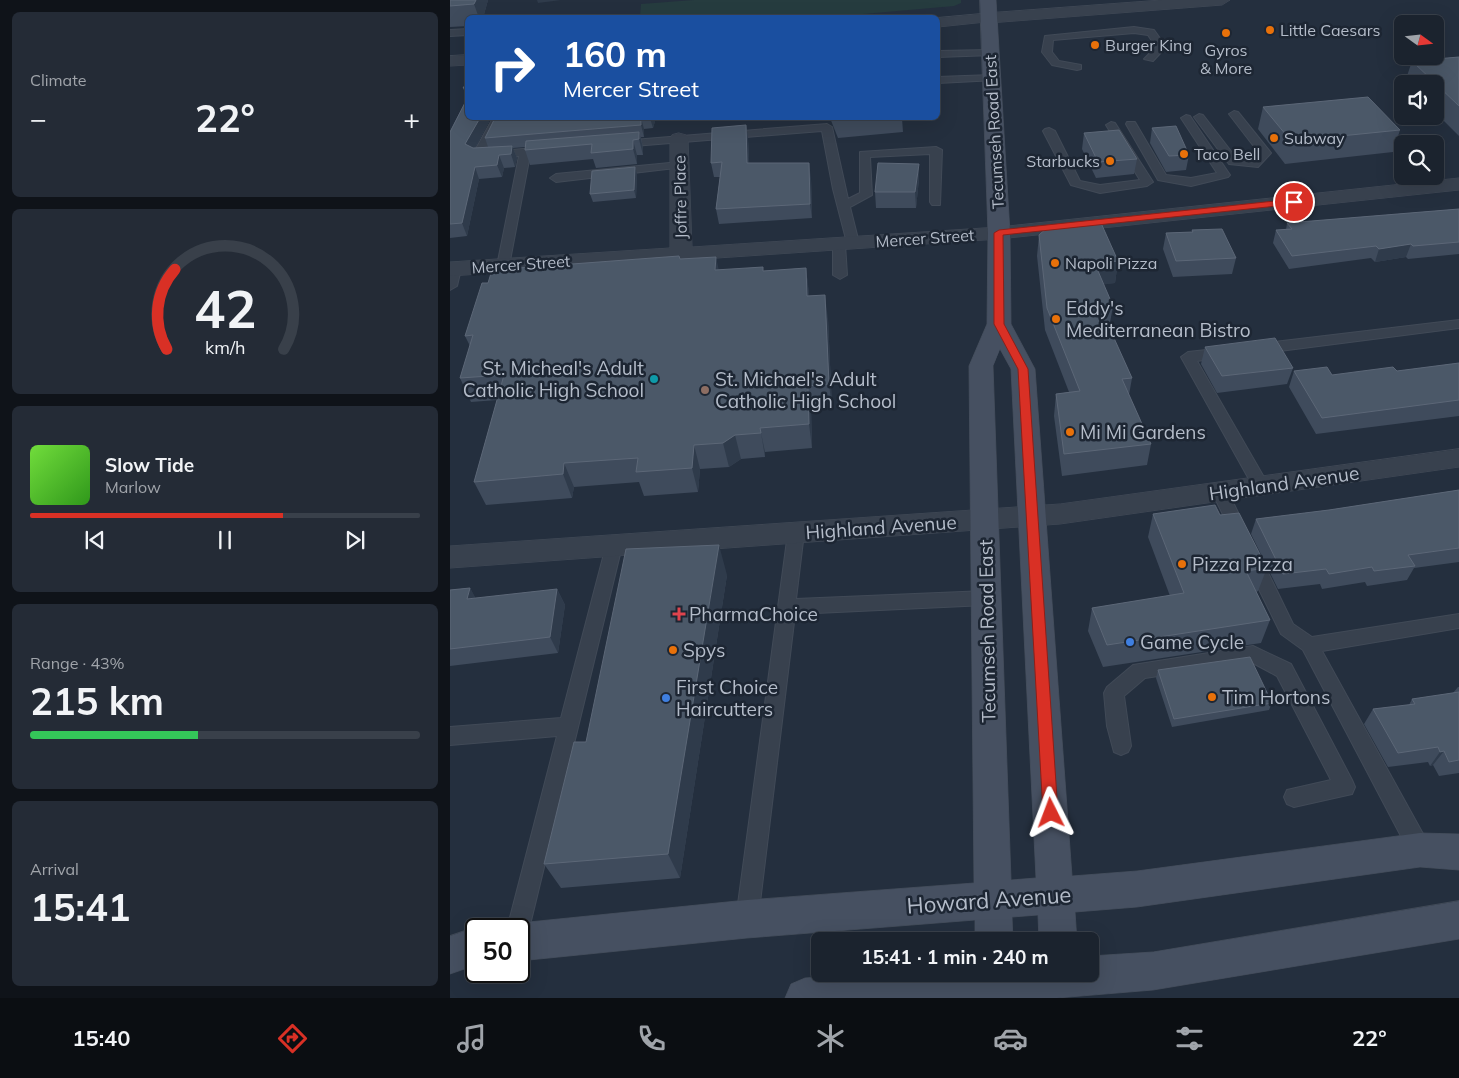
<!DOCTYPE html>
<meta charset="utf-8">
<style>
body{margin:0;font-family:Mulish,sans-serif;background:#242b36;color:#f1f3f6;height:100vh;display:flex;flex-direction:column;font-size:19px;white-space:nowrap}
*{box-sizing:border-box;margin:0}
p{font-size:16px;color:#a0a4aa}
.icon{flex:none;width:28px;height:28px;fill:none;stroke:currentColor;stroke-width:2;stroke-linecap:round;stroke-linejoin:round}
.map{position:relative;flex:1;overflow:hidden}
.panel{display:flex;flex-direction:column;gap:12px;padding:12px;background:#0f1319;width:450px}
.panel>*{flex:none}
.guide{position:absolute;left:15px;top:15px;width:475px;height:105px;border-radius:8px;box-shadow:0 5px 20px #0002,0 0 0 1px #39404a;background:#1a4fa0;color:#fff;overflow:hidden}
.needle{width:32px;rotate:105deg}
.buttons{position:absolute;left:944px;top:15px;display:grid;gap:10px}
.buttons a{display:grid;place-items:center;width:50px;height:50px;border-radius:8px;background:#1b232e;box-shadow:0 5px 20px #0002,0 0 0 1px #39404a;font-size:25px}
.speed{position:absolute;left:15px;top:918px;display:flex;gap:10px;font-size:25px;font-weight:700;text-align:center}
.speed>*{display:grid;place-content:center;width:65px;height:65px;border-radius:50%;background:#1b232e;box-shadow:0 5px 20px #0002,0 0 0 1px #39404a;line-height:1}
.speed .limit{border:2px solid #111;border-radius:8px;background:#fff;color:#111}
.pin{position:absolute;display:grid;place-items:center;width:42px;height:42px;color:#fff;margin:-21px;border:2px solid #fff;border-radius:50%;box-shadow:0 1px 5px #0007}
.me{position:absolute;width:55px;margin:-28px;rotate:357deg;stroke-linejoin:round;filter:drop-shadow(0 0 4px #0008)}
.turn{display:flex;align-items:center;gap:18px;height:105px;padding:0 15px;font-size:22px}
.turn .icon{width:65px;height:65px;stroke-width:2.5}
.turn b{display:block;font-size:35px;line-height:42px}
.big{font-size:38px;font-weight:700;line-height:1.1}
.panel .widget{flex:1;display:flex;flex-direction:column;justify-content:center;gap:8px;min-width:0;padding:0 18px;border-radius:8px;background:#242b36}
.panel .dial{align-items:center;gap:0}
.dial svg{height:130px;overflow:visible;fill:none;stroke:#39404a;stroke-width:7;stroke-linecap:round;text-anchor:middle}
.dial text{fill:#f1f3f6;stroke:none}
.song{display:flex;align-items:center;gap:15px}
.cover{width:60px;height:60px;border-radius:8px;background:linear-gradient(135deg,hsl(100 70% 55%),hsl(110 70% 35%))}
.played{height:5px;border-radius:2px;background:linear-gradient(90deg,#d93025 65%,#39404a 65%)}
.keys{display:flex;justify-content:space-around;direction:ltr}
.heat{display:flex;justify-content:space-between;align-items:center;font-size:28px;direction:ltr}
.charge{height:8px;border-radius:4px;background:linear-gradient(90deg,#34c759 43%,#39404a 0)}
.trip{position:absolute;left:361px;top:932px;width:288px;height:50px;border-radius:8px;background:#1b232e;box-shadow:0 5px 20px #0002,0 0 0 1px #39404a;font-weight:700;line-height:50px;text-align:center}
.menu{display:flex;height:80px;justify-content:space-around;align-items:center;background:#0b0e12;color:#a0a4aa}
.menu .icon{width:35px;height:35px}
.menu .on{color:#d93025}
.menu b{font-size:22px;color:#f1f3f6}
main{display:flex;flex:1;min-height:0}
.map>svg:first-child{display:block}
.green{fill:#263c3f}
.lines{fill:none;stroke-linecap:round;stroke-linejoin:round}
.service-casing{stroke:#414a57;stroke-width:2}
.minor-casing{stroke:#414a57;stroke-width:1}
.tertiary-casing{stroke:#414a57;stroke-width:1}
.secondary-casing{stroke:#414a57;stroke-width:1}
.service{fill:#38414e;fill-rule:evenodd}
.minor{fill:#38414e;fill-rule:evenodd}
.tertiary{fill:#38414e;fill-rule:evenodd}
.secondary{fill:#465061;fill-rule:evenodd}
.wall{fill:#3f4b5c}
.shaded-wall{fill:#2f3b4b}
.building{fill:#4b5868;stroke:#5c6777}
.route{fill:#d93025;stroke:#8d1f18}
.food-dot{fill:#e8710a;stroke:#1d2633;stroke-width:2}
.culture-dot{fill:#0f9aa8;stroke:#1d2633;stroke-width:2}
.education-dot{fill:#8d6e63;stroke:#1d2633;stroke-width:2}
.health-dot{fill:#e0444e;stroke:#1d2633;stroke-width:2}
.shop-dot{fill:#3f7fe0;stroke:#1d2633;stroke-width:2}
.labels{text-anchor:middle;dominant-baseline:central;stroke-width:5;stroke-linejoin:round;paint-order:stroke}
.far-poi-label{font-size:16px;fill:#b4bcc9;stroke:#1d2633;text-anchor:start}
.far-street-label{font-size:16px;fill:#b4bcc9;stroke:#1d2633}
.poi-label{font-size:19px;fill:#b4bcc9;stroke:#1d2633;text-anchor:start}
.street-label{font-size:19px;fill:#b4bcc9;stroke:#1d2633}
.near-street-label{font-size:22px;fill:#b4bcc9;stroke:#1d2633}
</style>
<main>
<section class="panel">
<div class="widget"><p>Climate</p>
<div class="heat"><a>−</a><b class="big">22°</b><a>+</a></div>
</div>
<div class="widget dial"><svg viewBox="0 0 100 80">
<path d="M14 69A42 42 0 1 1 86 69"/>
<path d="M14 69A42 42 0 0 1 19 20" stroke="#d93025"/>
<text x="50" y="56" font-size="32" font-weight="700">42</text>
<text x="50" y="72" font-size="11">km/h</text>
</svg></div>
<div class="widget">
<div class="song"><i class="cover"></i><div><b>Slow Tide</b><p>Marlow</p></div></div>
<div class="played"></div>
<div class="keys"><svg class="icon" aria-label="previous" viewBox="0 0 24 24"><path d="M18 5L8 12l10 7zM5 5v14"/></svg><svg class="icon" aria-label="pause" viewBox="0 0 24 24"><path d="M8 5v14M16 5v14"/></svg><svg class="icon" aria-label="next" viewBox="0 0 24 24"><path d="M6 5l10 7-10 7zM19 5v14"/></svg></div>
</div>
<div class="widget"><p>Range · 43%</p><b class="big">215 km</b><div class="charge"></div></div>
<div class="widget"><p>Arrival</p><b class="big">15:41</b></div>
</section>
<div class="map">
<svg width="1009" height="998" viewBox="0 0 1009 998">
<rect width="100%" height="100%" fill="#242f3e"/>
<path class="green" d="M244 0H511V3L504 6 368 18 190 17 191 4Z"/>
<g class="lines">
<defs>
<path id="service" d="M684 27 704 30 716 47 703 61 694 59 706 47 698 35 684 33 603 40 602 52 609 61 631 65V69L627 70 602 65 592 52 595 36Z
M18 29V35L0 36V30Z
M540 50 545 53 543 55 488 57V51Z
M542 75 546 76V80L488 83V77Z
M784 111 788 112 821 153 808 167 779 164 744 117 749 114 753 115 787 159 801 161 809 153 779 114Z
M736 115 740 116 780 175 778 177 741 186 708 180 676 124 677 122H685L716 175 741 178 767 173 731 118Z
M43 118H53L36 152 97 147 103 150 97 153 80 155 59 266 53 270 47 266 69 156 28 159 22 156Z
M661 122 665 123 703 182 697 186 650 193 621 185 593 131 595 129 599 128 605 131 630 181 650 185 690 180 656 125Z
M377 124 382 127 398 199 410 193V152L486 147 492 150 490 205H482L480 202V154L420 157 422 195 400 207 409 243 403 247 397 243 383 189 372 131 171 147 165 144 171 141Z
M230 162 236 165 234 167 106 182 100 178 106 174Z
M389 240 395 244 397 275 390 279 383 275V244Z
M5 265 11 269 7 286 0 290V267Z
M1009 320V328L807 354 800 349 807 344Z
M775 348 782 353 780 356 747 361 819 486 817 490H805L731 357 738 352Z
M770 486 776 488 778 492 798 533 796 538 790 539 784 538 782 533 762 492 764 488Z
M346 527 352 528 354 533 346 599 536 591 542 593 545 598 542 603 536 605 345 614 308 919 305 927 297 930 289 927 286 919 338 533 340 528Z
M164 539 170 541 172 546 79 929 76 937 69 940V929H57L107 736 0 745V727L111 718 156 546 158 541Z
M803 552 809 554 843 624 862 637 1009 614V628L872 651 978 843 981 850 978 857 970 860 962 857 853 650 831 634 794 559 797 554Z
M803 646 841 664 902 780 905 787 902 794 844 807 837 804 834 797 837 790 881 780 827 676 801 662 695 678 674 696 681 746 678 752 671 755 664 752 657 726 654 693 657 687 683 665Z"/>
<path id="minor" d="M712 0H780L772 5 539 23 531 18 539 13Z
M229 133 236 135 238 139 242 247 549 227 1009 178V190L549 239 0 276V262L220 248V139L222 135Z
M1009 449V467L610 524 0 568V546L610 504Z"/>
<path id="tertiary" d="M539 13 545 15 547 18 545 21 488 27 487 18Z
M18 55V65L0 66V56Z"/>
<path id="secondary" d="M530 0H546L560 233 561 324 585 369 622 876 687 871 970 833 1009 834V870L970 867 687 907 625 912 627 941H589L588 915 562 917 563 941H525V920L297 938 69 961V929H55L69 923 297 900 524 883 519 366 537 324 538 233ZM550 349 561 369 586 878 561 880 543 366Z
M1009 901V939L703 990 607 998H335L341 984 355 978 413 974H640V956L703 952Z
M26 927 31 929H26V965L0 974V936Z"/>
</defs>
<use href="#service" class="service-casing"/>
<use href="#minor" class="minor-casing"/>
<use href="#tertiary" class="tertiary-casing"/>
<use href="#secondary" class="secondary-casing"/>
<use href="#service" class="service"/>
<use href="#minor" class="minor"/>
<use href="#tertiary" class="tertiary"/>
<use href="#secondary" class="secondary"/>
</g>
<path class="wall" d="M0 0H38L33 18H18V26L0 27Z
M1009 57V136L985 112V84H956L955 82 962 61Z
M18 81V118H41L25 148 38 147 35 138 45 118H206L203 128 194 129V137H191L193 148V155H187V164L146 168 143 159 80 165 75 150V147L63 148 67 158 65 167 54 168 52 177 29 179 17 236 0 238V132L17 98 13 88Z
M813 107 950 130 943 152 835 164 808 129Z
M380 118H452L453 132 388 138Z
M296 125 298 139 299 163 361 178 362 218 269 224 266 209 270 177H264L261 163Z
M702 128 739 155 736 170 716 172 700 143Z
M634 133 687 159 684 174 646 178 632 149Z
M185 167 187 174 186 198 143 202 140 194Z
M469 179 466 208H426L425 192Z
M1009 209V254L958 259 956 257 925 262 921 258 839 269 823 243 826 230H836L837 223Z
M742 230 786 258 782 274 723 277 713 249 716 233 742 232Z
M589 235 668 261 665 283 653 284 663 306 659 328 682 378 679 395 701 444 697 465 612 476 604 416 606 394 619 392 595 330 587 256Z
M230 259 268 270 314 271 356 268 359 296 378 319 382 408 361 409 362 448 315 452V457L291 459 279 467 250 469 248 492 194 496 189 482 124 487 122 498 36 505 24 482 47 400 21 402 10 378 20 346 15 336Z
M755 347 843 368 837 384 767 393 751 364Z
M1009 363V416L866 434 839 387 844 371 882 375 947 371Z
M1009 490V562L964 568 957 580 917 586 915 582 872 589 870 584 828 589 801 534 806 519 879 510Z
M703 514 770 515 817 568 808 591 806 592 820 620 811 643 653 667 638 631 642 608 720 596 698 537Z
M277 575 230 878 111 888 94 864Z
M20 588 25 598 107 589 115 605 108 653 0 666V590Z
M708 670 822 703 819 710 722 727 706 678Z
M1008 687H1009V773L989 776 983 765 980 766 978 762 938 767 914 724 923 709 959 705 962 699 1003 693Z"/>
<path class="shaded-wall" d="M26 0H38L33 18H29L24 4Z
M87 0H111L88 3Z
M30 118H41L20 157 15 144Z
M191 118 194 129V137L191 125Z
M200 118H206L203 128Z
M296 125 298 139 300 177 297 163Z
M189 132 193 148V155L189 139Z
M183 140 187 155V164L183 149Z
M62 146 67 158 65 167 61 154Z
M49 155 54 168 52 177 47 165Z
M359 163 361 178 362 218 360 204Z
M469 164V179L466 208 465 192Z
M25 167 29 179 17 236 12 223Z
M185 167 187 174 186 198 184 190Z
M961 244 956 257 925 262 929 249Z
M266 257 271 280 265 270Z
M668 261 665 283 642 286 645 264Z
M356 268 359 292 360 320 357 296Z
M375 295 378 319 382 408 379 384Z
M358 386 361 409 362 448 359 424Z
M310 428 315 452V457L311 433Z
M285 435 291 459 279 467 273 443Z
M244 445 250 469 248 492 242 468Z
M114 463 124 487 122 498 113 474Z
M269 545 277 575 230 878 218 854Z
M20 588 29 604 17 599Z
M107 589 115 605 108 653 100 637Z
M994 751 983 765 980 766 990 752Z"/>
<path class="building" d="M0 0H26L24 4 0 6Z
M1009 57V106L962 61Z
M18 81V88H13Z
M18 97V118H30L15 144 23 148 62 146 61 154 49 155 47 165 25 167 12 223 0 224V132Z
M918 97 950 130 841 141 813 107Z
M45 118H191V125L35 138Z
M296 125 297 163H359L360 204 266 209 272 162 261 163 262 128Z
M726 126 739 155 719 156 702 128Z
M669 130 687 159 648 162 634 133Z
M189 132V139L183 140V149L141 153 142 144 75 150 76 141Z
M428 163 469 164 465 192H425Z
M185 167 184 190 140 194 142 171Z
M1009 209V242L963 246 961 244 929 249 926 246 842 256 826 230 842 229 837 223Z
M651 223 668 261 645 264 663 306 650 307 682 378 672 379 701 444 614 454 606 394 630 391 597 308 589 235 598 227Z
M772 229 786 258 726 261 716 233 743 232 742 230Z
M229 256 230 259 266 257 265 270 313 267V271L356 268 357 296 375 295 379 384 358 386 359 424 310 428 311 433 285 435 273 443 244 445 242 468 186 472 188 458 114 463 113 474 24 482 54 375 10 378 23 335 15 336 32 283H38L42 270Z
M825 338 843 368 772 376 755 347Z
M1009 363V400L872 418 844 371 877 367 882 375 943 367 947 371Z
M1009 490V548L958 555 965 566 924 571 922 567 879 574 876 569 833 574 806 519 879 510Z
M765 505 770 515 789 513 817 568 796 571 820 620 657 645 642 608 734 593 703 514Z
M269 545 218 854 94 864 124 742H136L176 549Z
M20 588 17 599 107 589 100 637 0 649V590Z
M800 657 822 703 724 719 708 670Z
M1009 692V760L999 762 994 751 990 752 988 747 948 753 923 709 965 704 962 699Z"/>
<path class="route" d="M844 199 846 200V204L553 235 554 324 578 369 608 813 606 818 601 820 595 818 593 813 568 369 544 324V233L549 230Z"/>
<g class="food-dot">
<circle cx="820" cy="30" r="5"/>
<circle cx="776" cy="33" r="5"/>
<circle cx="645" cy="45" r="5"/>
<circle cx="824" cy="138" r="5"/>
<circle cx="734" cy="154" r="5"/>
<circle cx="660" cy="161" r="5"/>
<circle cx="605" cy="263" r="5"/>
<circle cx="606" cy="319" r="5"/>
<circle cx="620" cy="432" r="5"/>
<circle cx="732" cy="564" r="5"/>
<circle cx="223" cy="650" r="5"/>
<circle cx="762" cy="697" r="5"/>
</g>
<circle class="culture-dot" cx="204" cy="379" r="5"/>
<circle class="education-dot" cx="255" cy="390" r="5"/>
<path class="health-dot" d="M226.5 606.5h5v5h5v5h-5v5h-5v-5h-5v-5h5z"/>
<g class="shop-dot">
<circle cx="680" cy="642" r="5"/>
<circle cx="216" cy="698" r="5"/>
</g>
<g class="labels">
<g class="far-poi-label">
<text x="830" y="30">Little Caesars</text>
<text x="655" y="45">Burger King</text>
<text x="776" y="50" text-anchor="middle">Gyros<tspan x="776" dy="18">&amp; More</tspan></text>
<text x="834" y="138">Subway</text>
<text x="744" y="154">Taco Bell</text>
<text x="650" y="161" text-anchor="end">Starbucks</text>
<text x="615" y="263">Napoli Pizza</text>
</g>
<g class="far-street-label">
<text transform="translate(544 132) rotate(-93)">Tecumseh Road East</text>
<text transform="translate(230 197) rotate(-91)">Joffre Place</text>
<text transform="translate(475 238) rotate(-4)">Mercer Street</text>
<text transform="translate(71 264) rotate(-4)">Mercer Street</text>
</g>
<g class="poi-label">
<text x="616" y="308">Eddy's<tspan x="616" dy="22">Mediterranean Bistro</tspan></text>
<text x="194" y="368" text-anchor="end">St. Micheal's Adult<tspan x="194" dy="22">Catholic High School</tspan></text>
<text x="265" y="379">St. Michael's Adult<tspan x="265" dy="22">Catholic High School</tspan></text>
<text x="630" y="432">Mi Mi Gardens</text>
<text x="742" y="564">Pizza Pizza</text>
<text x="239" y="614">PharmaChoice</text>
<text x="690" y="642">Game Cycle</text>
<text x="233" y="650">Spys</text>
<text x="226" y="687">First Choice<tspan x="226" dy="22">Haircutters</tspan></text>
<text x="772" y="697">Tim Hortons</text>
</g>
<g class="street-label">
<text transform="translate(834 483) rotate(-8)">Highland Avenue</text>
<text transform="translate(431 527) rotate(-4)">Highland Avenue</text>
<text transform="translate(537 631) rotate(-91)">Tecumseh Road East</text>
</g>
<g class="near-street-label">
<text transform="translate(539 900) rotate(-4)">Howard Avenue</text>
</g>
</g>
</svg>
<div class="buttons">
<a><svg class="needle" viewBox="-14 -14 28 28"><path d="M0-13l5 13h-10z" fill="#e53935"/><path d="M0 13l5-13h-10z" fill="#a0a4aa"/></svg></a>
<a><svg class="icon" aria-label="sound" viewBox="0 0 24 24"><path d="M4 9h4l5-4v14l-5-4H4zM17 9q2 3 0 6"/></svg></a>
<a><svg class="icon" aria-label="search" viewBox="0 0 24 24"><circle cx="10" cy="10" r="6"/><path d="M15 15l6 6"/></svg></a>
</div>
<div class="speed"><div class="limit">50</div></div>
<div class="pin" style="left:844px;top:202px;background:#d93025"><svg class="icon" aria-label="arrive" viewBox="0 0 24 24"><path d="M6 21V4h12l-3 4 3 4H6"/></svg></div>
<svg class="me" style="left:601px;top:813px" viewBox="-20 -20 40 40"><path d="M0-17L14 15 0 8-14 15z" fill="#d93025" stroke="#fff" stroke-width="4"/></svg>
<div class="trip">15:41 · 1 min · 240 m</div>
<div class="guide">
<div class="turn"><svg class="icon" aria-label="right" viewBox="0 0 24 24"><path d="M7 20v-9h11M14 6l5 5-5 5"/></svg><div><b>160 m</b>Mercer Street</div></div>
</div>
</div>
</main>
<nav class="menu">
<b>15:40</b>
<svg class="icon on" aria-label="directions" viewBox="0 0 24 24"><path d="M12 3l9 9-9 9-9-9zM9 14v-3h6M13 9l2 2-2 2"/></svg>
<svg class="icon" aria-label="music" viewBox="0 0 24 24"><path d="M9 18V5l10-2v13"/><circle cx="6" cy="18" r="3"/><circle cx="16" cy="16" r="3"/></svg>
<svg class="icon" aria-label="phone" viewBox="0 0 24 24"><path d="M5 4h4l2 5-3 2q2 4 5 5l2-3 5 2v4C11 20 4 13 5 4z"/></svg>
<svg class="icon" aria-label="climate" viewBox="0 0 24 24"><path d="M12 3v18M4 7l16 10M4 17L20 7"/></svg>
<svg class="icon" aria-label="car" viewBox="0 0 24 24"><path d="M5 17H2v-5l4-1 3-4h7l3 4 3 1v5h-3M9 17h6M6 11h13"/><circle cx="7" cy="17" r="2"/><circle cx="17" cy="17" r="2"/></svg>
<svg class="icon" aria-label="filters" viewBox="0 0 24 24"><path d="M4 7h16M4 17h16"/><circle cx="9" cy="7" r="2"/><circle cx="15" cy="17" r="2"/></svg>
<b>22°</b>
</nav>
